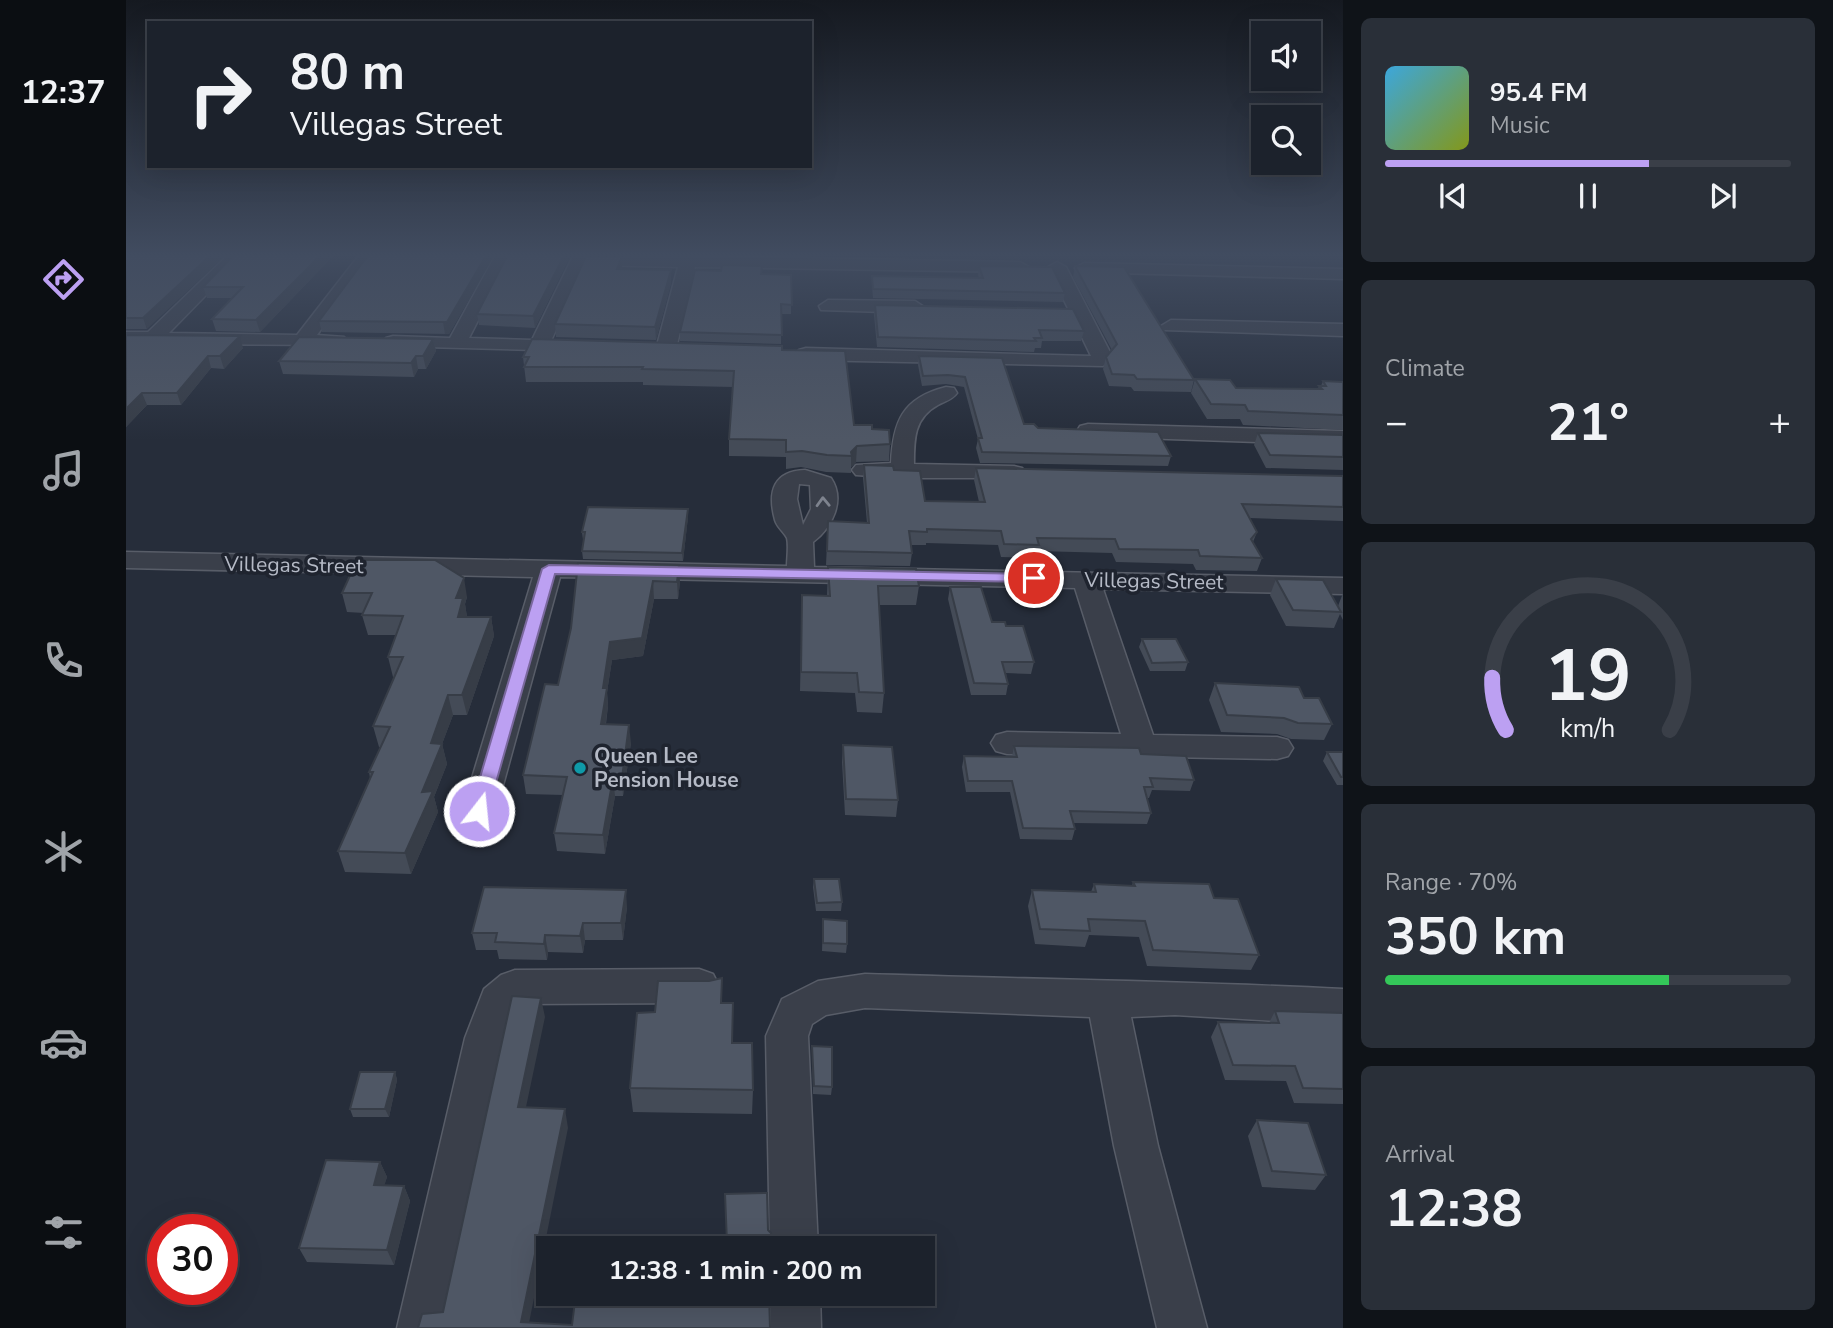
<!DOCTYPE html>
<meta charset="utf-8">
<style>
body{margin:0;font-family:"Nunito Sans",sans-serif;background:#292f38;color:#f1f3f6;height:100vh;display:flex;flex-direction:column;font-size:26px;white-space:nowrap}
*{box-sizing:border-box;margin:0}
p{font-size:23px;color:#a0a4a9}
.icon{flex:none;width:38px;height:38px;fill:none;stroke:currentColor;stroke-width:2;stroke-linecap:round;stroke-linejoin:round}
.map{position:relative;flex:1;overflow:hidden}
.details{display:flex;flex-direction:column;gap:18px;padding:18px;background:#0f1318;width:490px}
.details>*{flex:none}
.top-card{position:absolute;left:21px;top:21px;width:665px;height:147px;border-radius:0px;box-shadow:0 7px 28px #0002,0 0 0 2px #3a3f48;background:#1c222c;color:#f1f3f6;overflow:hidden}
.controls{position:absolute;left:1125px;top:21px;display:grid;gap:14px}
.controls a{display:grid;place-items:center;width:70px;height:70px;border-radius:0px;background:#1c222c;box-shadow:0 7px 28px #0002,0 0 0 2px #3a3f48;font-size:35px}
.speed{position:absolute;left:21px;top:1214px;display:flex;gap:14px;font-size:35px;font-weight:700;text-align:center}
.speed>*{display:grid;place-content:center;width:91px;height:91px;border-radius:50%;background:#1c222c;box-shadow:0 7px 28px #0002,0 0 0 2px #3a3f48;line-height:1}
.speed .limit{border:10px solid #d22;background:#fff;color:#111}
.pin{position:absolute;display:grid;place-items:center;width:60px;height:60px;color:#fff;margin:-30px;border:4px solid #fff;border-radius:50%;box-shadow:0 2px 7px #0007}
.me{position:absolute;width:77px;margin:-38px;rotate:16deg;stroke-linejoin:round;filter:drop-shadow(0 0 5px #0008)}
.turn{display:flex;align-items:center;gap:24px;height:147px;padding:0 28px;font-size:32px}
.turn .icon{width:91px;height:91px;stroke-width:2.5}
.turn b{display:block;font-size:49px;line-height:60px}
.big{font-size:52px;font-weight:700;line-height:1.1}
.details .card{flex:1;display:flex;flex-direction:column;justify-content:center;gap:10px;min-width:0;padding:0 24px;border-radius:10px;background:#292f38}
.details .dial{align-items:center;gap:0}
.dial svg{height:182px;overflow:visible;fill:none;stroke:#3a3f48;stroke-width:7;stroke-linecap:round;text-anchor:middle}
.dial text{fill:#f1f3f6;stroke:none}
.song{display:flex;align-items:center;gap:21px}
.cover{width:84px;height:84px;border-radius:10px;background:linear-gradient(135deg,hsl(200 70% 55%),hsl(70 70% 35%))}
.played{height:7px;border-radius:4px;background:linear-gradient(90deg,#bca0f2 65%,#3a3f48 65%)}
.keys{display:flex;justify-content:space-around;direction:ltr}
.heat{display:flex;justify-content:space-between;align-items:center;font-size:38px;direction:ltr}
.charge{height:10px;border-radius:5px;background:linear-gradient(90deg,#34c759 70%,#3a3f48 0)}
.trip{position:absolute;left:410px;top:1236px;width:399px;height:70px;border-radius:0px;background:#1c222c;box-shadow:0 7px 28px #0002,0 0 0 2px #3a3f48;font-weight:700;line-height:70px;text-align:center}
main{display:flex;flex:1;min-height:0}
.dock{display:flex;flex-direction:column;width:126px;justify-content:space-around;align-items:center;background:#0b0e12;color:#a0a4a9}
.dock .icon{width:49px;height:49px}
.dock .active{color:#bca0f2}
.dock b{font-size:32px;color:#f1f3f6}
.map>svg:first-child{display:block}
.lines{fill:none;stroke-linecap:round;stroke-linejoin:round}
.minor-casing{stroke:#585d68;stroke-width:3}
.minor{fill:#3a3f4a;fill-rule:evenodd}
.wall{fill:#444b57}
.shaded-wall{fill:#373d47}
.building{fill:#4f5765;stroke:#373d47;stroke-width:2}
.oneway{stroke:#7e838e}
.route{fill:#bca0f2;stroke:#7a689d;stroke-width:2}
.culture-dot{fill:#0f9aa8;stroke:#1f242f;stroke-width:2.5}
.labels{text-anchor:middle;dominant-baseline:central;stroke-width:7;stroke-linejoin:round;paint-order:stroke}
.street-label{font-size:21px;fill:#b5bac6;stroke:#1f242f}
.poi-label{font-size:21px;font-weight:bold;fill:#b5bac6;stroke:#1f242f;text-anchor:start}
</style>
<main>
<nav class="dock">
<b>12:37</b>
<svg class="icon active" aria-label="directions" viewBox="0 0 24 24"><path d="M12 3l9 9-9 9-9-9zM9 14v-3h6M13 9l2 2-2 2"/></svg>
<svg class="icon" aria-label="music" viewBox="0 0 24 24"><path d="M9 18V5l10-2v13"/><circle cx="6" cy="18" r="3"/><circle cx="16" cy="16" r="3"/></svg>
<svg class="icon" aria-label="phone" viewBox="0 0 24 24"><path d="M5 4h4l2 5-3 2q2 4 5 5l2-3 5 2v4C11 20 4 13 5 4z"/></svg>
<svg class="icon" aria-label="climate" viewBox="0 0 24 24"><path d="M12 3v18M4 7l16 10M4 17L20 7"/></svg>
<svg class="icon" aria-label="car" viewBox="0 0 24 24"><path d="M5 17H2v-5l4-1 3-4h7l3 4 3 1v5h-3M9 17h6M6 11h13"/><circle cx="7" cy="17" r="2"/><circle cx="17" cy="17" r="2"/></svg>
<svg class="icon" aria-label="filters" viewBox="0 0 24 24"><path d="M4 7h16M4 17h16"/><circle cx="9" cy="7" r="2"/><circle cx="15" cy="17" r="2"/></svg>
</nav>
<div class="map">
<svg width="1217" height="1328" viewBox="0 0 1217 1328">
<rect width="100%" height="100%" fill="#262d3a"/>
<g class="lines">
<defs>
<path id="minor" d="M103 254H120L43 333 171 335 234 254H250L191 335 218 337 221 341 218 345 0 344V332H22Z
M370 254H386L343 338 406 340 448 254 894 262 903 267 894 272 569 267 550 349 547 353H533L530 349 552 267 459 265 425 341 449 343 452 347 449 351 260 346 257 342 260 338 267 336 324 338Z
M931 262 940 267 985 354 986 357 977 366 680 360 673 358 670 354 673 350 680 348 965 356 922 267Z
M958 263 1217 269V279L952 272 949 268Z
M702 300 789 301 798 307 789 313 695 310 693 306Z
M1045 320 1217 324V336L1038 330 1035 326Z
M820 387 828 388 831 393C826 400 819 401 812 405 788 418 788 439 788 464L888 466 896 468 900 473 896 478H776L730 475 726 470 730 465 765 463C767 422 776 398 820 387Z
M962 424 1217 431V445L954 436 951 431 954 426Z
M679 470 705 478C720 500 706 528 687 542L688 567 1217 578V594L977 589 1027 735 1151 737 1162 740 1167 748 1162 756 1151 759 881 754 870 751 865 743 870 735 881 732 995 734 949 588 434 577 370 811 365 820 353 824 341 820 336 811 407 577 0 568V552L661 566C661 558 663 546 661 538 658 532 651 527 649 520 641 491 648 471 679 470ZM673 484 684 485 685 509 677 525 671 499Z
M573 969 587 974 593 986 587 998 573 1003 397 1004 389 1011 381 1038 321 1328H271L339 1038 358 989 375 975 389 970Z
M739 974C898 979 1058 981 1217 989V1025L1049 1015 1005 1017 1032 1146 1081 1328H1031L988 1146 964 1017 739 1008 700 1015 686 1024 682 1036 692 1248H644L640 1036 656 999 692 981Z
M644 1293H694L695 1328H645Z"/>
</defs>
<use href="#minor" class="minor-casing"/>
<use href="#minor" class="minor"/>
</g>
<path class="wall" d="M0 254 21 329H0Z
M209 254 134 332 90 331 86 319 107 298H81L77 287Z
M369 254 323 334 196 332 193 321Z
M445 254 409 328 353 325 351 314Z
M853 266 939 293 937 302 747 298 746 286V276L853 278 852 275Z
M949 266 1068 380 1065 392 1008 391 1005 387 983 386 977 369 980 357 986 350 947 277Z
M496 268V269L545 270V283L530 340 430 337 429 324Z
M635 274 665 275V314H655V344L554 341V332Z
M749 305 958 331 955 341H916L915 348H909L908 352 751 347 748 315Z
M0 335 117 348 98 369 85 368 55 405H21L0 427Z
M307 339 310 351 300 369H292L288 377 157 374 153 361Z
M656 350 728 425 746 429 764 444 763 461 730 462 725 467V473L700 472 675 467 660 469V457L603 456V439L607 387 517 385V382H400L397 357Z
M793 356 876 358 898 424 912 428 1045 456 1042 466 854 463 850 448 852 439 838 387 820 384 796 386 792 365Z
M1069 379 1110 388 1192 389 1193 386H1195L1197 381 1217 382V430L1117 425 1114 419H1081L1065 393Z
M1132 433 1217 435V470L1140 468 1128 445Z
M738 465 768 470 799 501 853 502 848 480 850 468 1217 476V521L1123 518 1131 532 1127 542 1136 558 1131 571 1070 570 1067 564 990 562 986 553 911 551 910 558 875 557 872 545 800 543V545H785L786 553 784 566 700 565 702 521 741 523 737 478Z
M562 509V517L557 561 457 559 456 551 458 540H457L456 532Z
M231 560 341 597 339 604 341 617H365L368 636 341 715H327L316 744 321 764 308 797 312 812 285 874 219 872 212 851 244 778 243 772 255 747H253L247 726 268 677H267L262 657 270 635H242L236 615 238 613 221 612 216 593Z
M452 563 554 582 552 599H528L517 656 486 660 481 692 482 706 480 724 505 743 497 796H489L479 854 431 851 428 833 437 795 400 794 397 775 432 685 445 628Z
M702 567 793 586 790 605H753L758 693 756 713 731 712 729 693 674 691 676 595 701 596Z
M1150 579 1212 606 1217 593V620L1214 614 1208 628 1160 626 1144 595Z
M824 587 866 622 880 626 908 662 905 674 880 673 882 684 880 695H845L822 599Z
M1016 639 1062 662 1059 671H1024L1013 647Z
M1089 683 1178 698 1206 724 1198 740 1165 739 1151 734 1095 732 1083 700Z
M717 745 772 800 770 817 719 815 716 762Z
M888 746 1015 754 1068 780 1064 791 1026 790 1023 798H1021L1025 813 1021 824 947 823 949 829 946 840 894 839 884 792H840L836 767 838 756 886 757Z
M1201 752H1217V785H1211L1197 761Z
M688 879 716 902 715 911H690L687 887Z
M1007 882 1088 898 1133 955 1125 970 1021 966 1013 937 963 935 959 947 909 944 902 906 906 890 965 892 968 884 1006 886Z
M501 907 497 940H459L457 953 422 952 421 960 373 959 371 950H350L346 933Z
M697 919 721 944 720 953 696 951Z
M596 1003 607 1043 627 1090 626 1114 507 1112 504 1088 529 1012Z
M1149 1011 1217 1013V1104L1168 1103 1160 1081 1099 1080 1085 1037 1092 1022 1143 1023Z
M686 1046 706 1087 705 1095 687 1094Z
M269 1072 271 1080 263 1117H227L224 1109Z
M1131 1120 1200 1175 1189 1190 1136 1187 1122 1136Z
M254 1162 261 1177 258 1185 278 1186 284 1201 268 1265 181 1262 173 1248Z"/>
<path class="shaded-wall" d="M86 254H101L21 329 17 318Z
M196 254H209L134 332 130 320Z
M361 254H369L323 334H319L317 322Z
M439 254H445L409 328 407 316Z
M496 256V268L492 282 491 269Z
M545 270V283L530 340 529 327Z
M114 336 117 348 98 369 94 356Z
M307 339 310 351 300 369 297 356Z
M82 356 85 368 55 405 51 393Z
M290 356 292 369 288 377 285 363Z
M16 393 21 405 0 427V409Z
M731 446 730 462 725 467V452Z
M562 509V517L557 561 556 553Z
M553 565 554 582 552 599 551 582Z
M338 578 341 597 339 604 341 617H332L330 598Z
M527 581 528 599 517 656 486 660 481 692 482 706 477 742 475 724 477 688 484 642Z
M365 617 368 636 341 715 336 695Z
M322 695 327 715 316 744 321 764 308 797 312 812 285 874 279 853 296 792 305 743Z
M503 725 505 743 497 796 496 778Z
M487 778 489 796 479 854 477 835Z
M500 890 501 907 497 940 495 923Z
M457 923 459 940 457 953 454 936Z
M419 935 422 952 421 960 418 944Z
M415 998 419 1017 396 1126 392 1107Z
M269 1072 271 1080 263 1117 259 1109Z
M439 1109 442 1128 402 1328 395 1322Z
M254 1162 261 1177 254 1200 248 1185Z
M278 1186 284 1201 268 1265 261 1250Z"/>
<path class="building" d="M0 254H86L17 318H0Z
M109 254H196L130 320 86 319 117 287H77Z
M243 254H361L321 322 193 321Z
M382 254H439L407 316 351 314Z
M460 256H496L491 269 545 270 529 327 429 324Z
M596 265 636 266 635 274 665 275 666 305 655 304 656 335 554 332 569 270 595 271Z
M853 266 926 267 939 293 747 289 746 276 857 278Z
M949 266 998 267 1068 380 1011 379 1008 375 986 374 980 357 991 344Z
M749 305 947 309 958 331 913 330 916 338H908L910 341 752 337Z
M0 335 114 336 94 356H82L51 393H16L0 409Z
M173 337 307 339 297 356H290L285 363 153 361Z
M406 339 656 346V350L719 351 728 425H746V429L763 430 764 444 731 446 725 452 726 456 701 455 676 451 660 452V440L603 439 608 371 516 369 517 367H398L403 357H397Z
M793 356 876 358 898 424H908L912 428 1032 432 1045 456 856 452 852 438H856L839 377 822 375 797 376Z
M1069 379 1104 380 1110 388 1196 389 1193 386H1200L1197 381 1217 382V415L1122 411 1119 405 1085 404Z
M1132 433 1217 435V457L1144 455Z
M738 465 767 466 768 470 794 471 799 501 859 502 850 468 1217 476V507L1116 504 1131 532 1125 539 1136 558 1074 556 1072 550 993 549 989 539 911 538 913 545 878 544 875 531 801 529V532L783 531 786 553 701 551 702 521 743 523Z
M462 507 562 509 556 553 456 551 459 532H456Z
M231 560H309L338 578 330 598H337L332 617H365L336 695H322L305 743 316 744 296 792 307 791 279 853 212 851 247 772H243L264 727 247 726 277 657H262L277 616 236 615 246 593H216Z
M452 563 553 565 551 582 527 581 516 638 484 642 477 688H481L475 724 503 725 496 778H487L477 835 428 833 441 777 397 775 419 684 432 685 445 628Z
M702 567 790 569 793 586H752L758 693 733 692 731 673 675 672 676 595 704 596Z
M1150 579 1197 580 1215 612 1167 610Z
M824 587H855L866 622H879L880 626H897L908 662H876L882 684 848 683Z
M1016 639H1050L1062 662 1026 663Z
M1089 683 1173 687 1178 698H1193L1206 724 1172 723 1158 718 1101 715Z
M717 745 766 747 772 800 720 799Z
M888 746 1013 748 1015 754 1060 756 1068 780 1024 778 1027 787H1018L1025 813 944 811 949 829 897 828 886 781H842L838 756 891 757Z
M1201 752H1217V777H1215Z
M688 879H713L716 902 691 903Z
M1007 882 1083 884 1088 898 1112 899 1133 955 1027 950 1019 921 962 919 964 931 914 929 906 890 970 892 968 884 1009 886Z
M358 887 500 890 495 923H457L454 936 419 935 418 944 369 942 371 933H346Z
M697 919 721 921V944L697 943Z
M596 978 595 1003H607L606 1043H626L627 1090 504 1088 511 1013 529 1012 532 981H583Z
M386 996 415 998 392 1107 439 1109 395 1322 446 1325 450 1293H643L644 1328H292L296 1314 317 1312Z
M1149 1011 1217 1013V1089L1177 1088 1169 1066 1107 1065 1092 1022 1153 1023Z
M686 1046 706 1047V1087L688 1086Z
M234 1072H269L259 1109H224Z
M1131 1120 1182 1123 1200 1175 1146 1171Z
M200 1160 254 1162 248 1185 278 1186 261 1250 173 1248Z
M641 1193 642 1230 645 1233 646 1245H648V1248H456L457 1236 601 1243 599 1194Z"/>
<defs><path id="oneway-chevron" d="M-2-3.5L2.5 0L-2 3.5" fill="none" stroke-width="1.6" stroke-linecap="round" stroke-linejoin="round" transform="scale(1.75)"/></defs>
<use class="oneway" href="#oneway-chevron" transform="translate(697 502) rotate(-92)"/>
<linearGradient id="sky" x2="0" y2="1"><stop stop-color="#151920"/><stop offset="0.58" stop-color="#414c60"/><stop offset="1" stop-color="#414c60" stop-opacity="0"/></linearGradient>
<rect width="1217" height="440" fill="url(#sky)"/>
<path class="route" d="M423 565 908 574 915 578 908 582 429 574 362 811 359 816H346L344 811 416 569Z"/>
<circle class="culture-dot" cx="454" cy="768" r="7"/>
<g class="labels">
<g class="street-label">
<text transform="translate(168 565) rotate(1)">Villegas Street</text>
<text transform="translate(1028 581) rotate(1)">Villegas Street</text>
</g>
<g class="poi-label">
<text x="468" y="756">Queen Lee<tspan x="468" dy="24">Pension House</tspan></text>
</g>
</g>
</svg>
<div class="controls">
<a><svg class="icon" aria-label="sound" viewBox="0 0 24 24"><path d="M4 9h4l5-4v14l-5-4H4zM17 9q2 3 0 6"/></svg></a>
<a><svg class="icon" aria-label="search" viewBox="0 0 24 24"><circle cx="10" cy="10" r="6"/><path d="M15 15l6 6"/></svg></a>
</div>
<div class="speed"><div class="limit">30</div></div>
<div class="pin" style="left:908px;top:578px;background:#d93025"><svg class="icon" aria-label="arrive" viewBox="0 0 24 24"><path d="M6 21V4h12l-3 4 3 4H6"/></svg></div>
<svg class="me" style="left:353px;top:811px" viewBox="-20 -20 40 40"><circle r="17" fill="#bca0f2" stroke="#fff" stroke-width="3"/><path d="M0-11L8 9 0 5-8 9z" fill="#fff"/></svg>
<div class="trip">12:38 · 1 min · 200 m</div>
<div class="top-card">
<div class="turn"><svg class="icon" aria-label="right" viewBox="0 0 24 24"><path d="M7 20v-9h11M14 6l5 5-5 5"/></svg><div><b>80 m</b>Villegas Street</div></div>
</div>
</div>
<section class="details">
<div class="card">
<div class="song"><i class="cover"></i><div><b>95.4 FM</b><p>Music</p></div></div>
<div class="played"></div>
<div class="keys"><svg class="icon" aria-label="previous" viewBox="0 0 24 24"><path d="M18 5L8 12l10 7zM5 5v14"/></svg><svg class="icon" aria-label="pause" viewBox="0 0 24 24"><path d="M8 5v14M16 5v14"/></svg><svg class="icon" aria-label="next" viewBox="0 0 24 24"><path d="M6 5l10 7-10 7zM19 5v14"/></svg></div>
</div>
<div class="card"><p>Climate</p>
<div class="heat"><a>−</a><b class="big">21°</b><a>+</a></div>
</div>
<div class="card dial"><svg viewBox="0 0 100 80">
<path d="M14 69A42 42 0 1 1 86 69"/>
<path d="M14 69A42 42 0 0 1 8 46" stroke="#bca0f2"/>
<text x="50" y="56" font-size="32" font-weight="700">19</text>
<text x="50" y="72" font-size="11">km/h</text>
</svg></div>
<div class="card"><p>Range · 70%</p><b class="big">350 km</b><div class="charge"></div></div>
<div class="card"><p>Arrival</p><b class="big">12:38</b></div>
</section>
</main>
